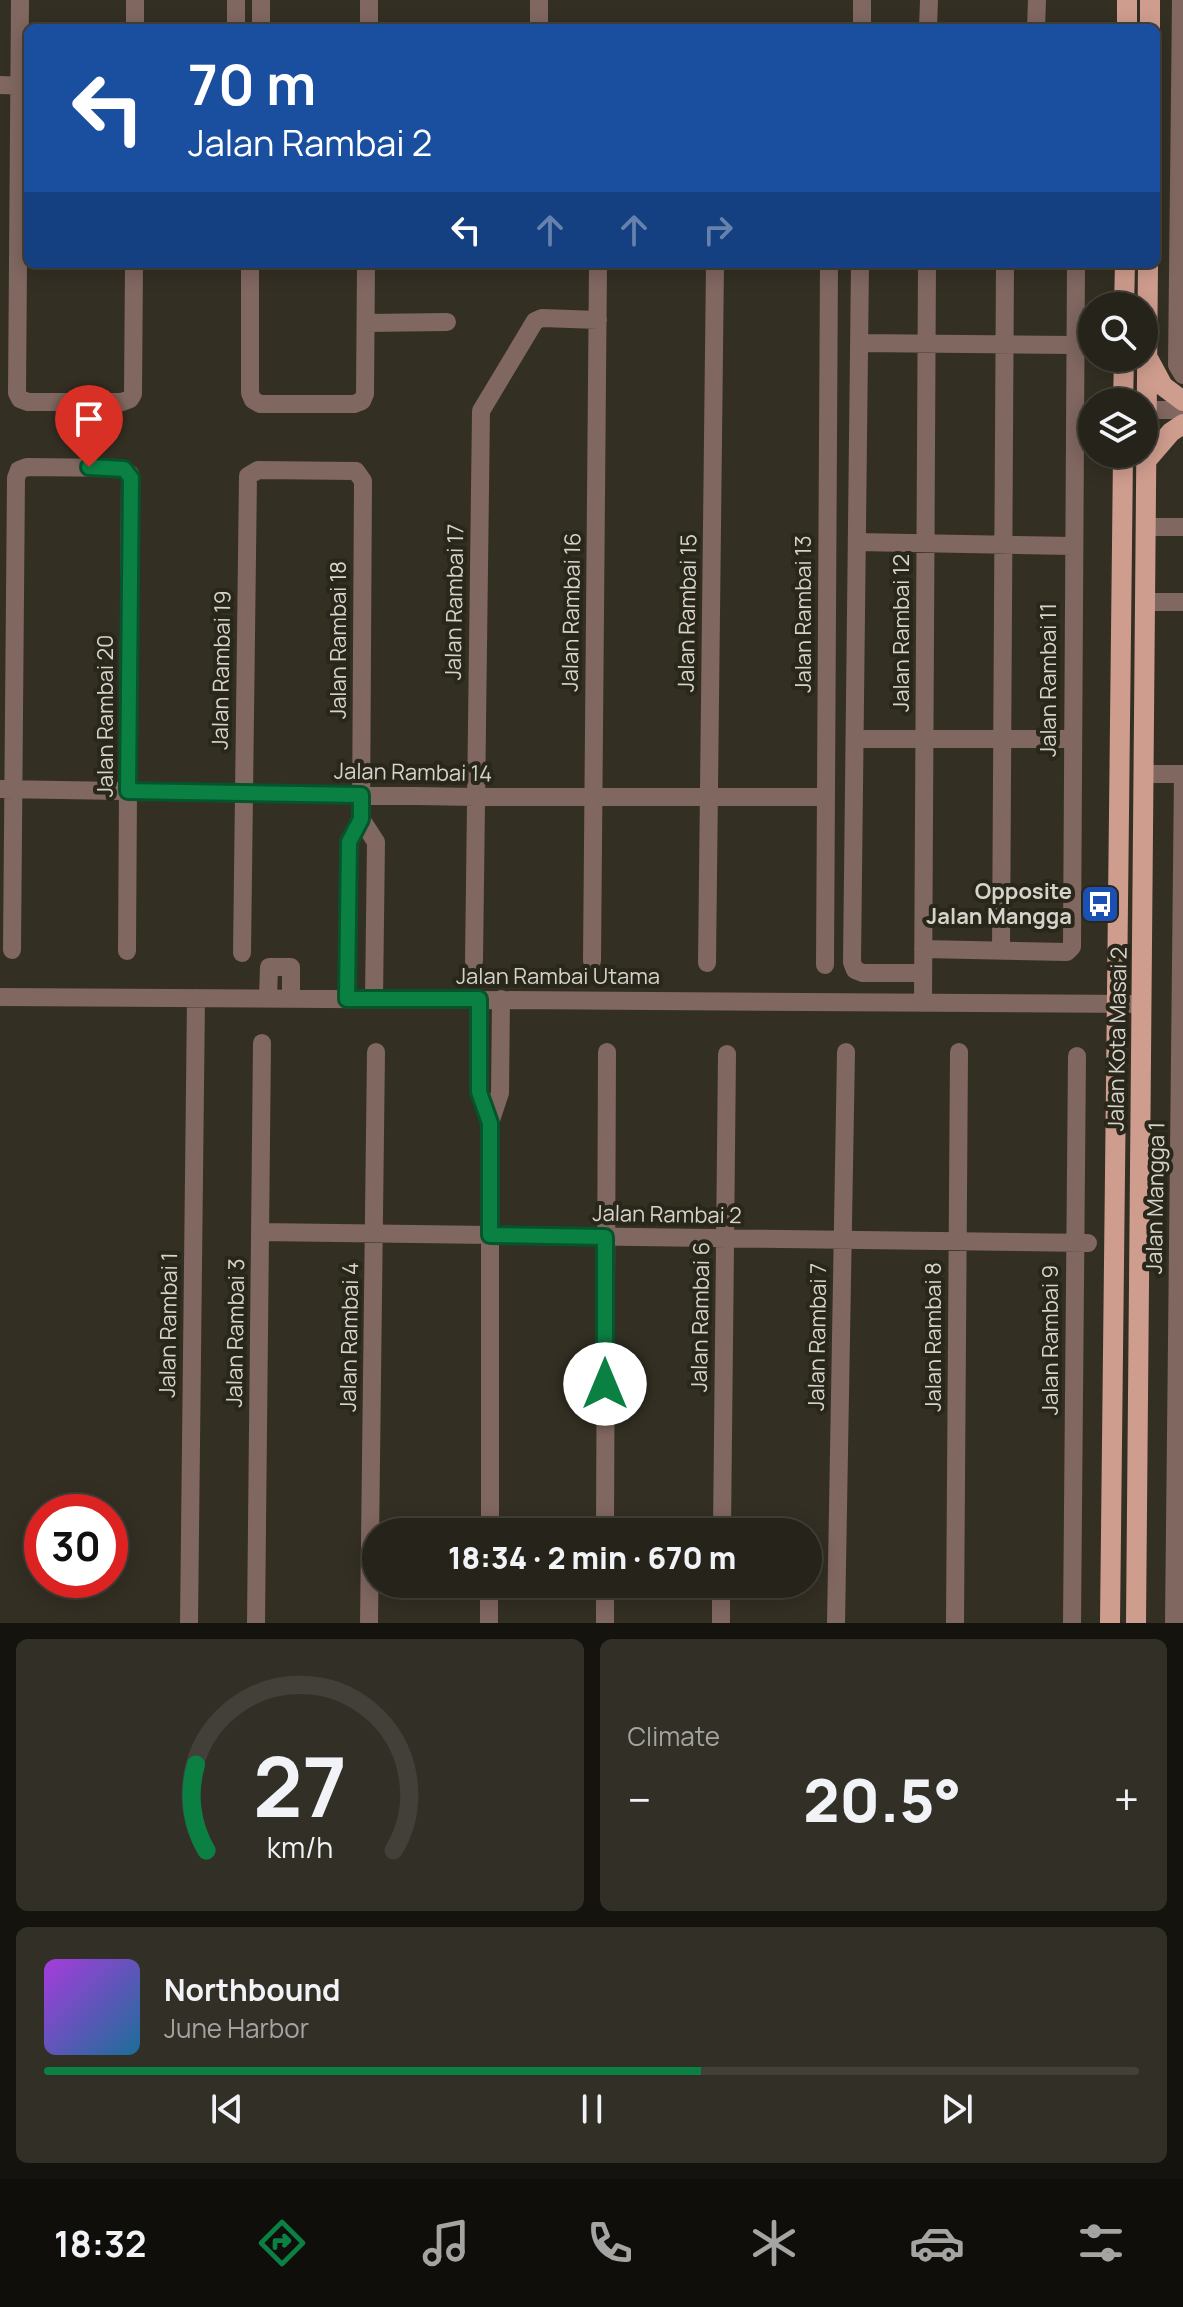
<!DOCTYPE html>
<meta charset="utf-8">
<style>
body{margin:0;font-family:Manrope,sans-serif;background:#322f27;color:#f1f3f6;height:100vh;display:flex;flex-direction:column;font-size:30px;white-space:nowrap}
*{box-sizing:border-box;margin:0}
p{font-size:26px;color:#a4a4a2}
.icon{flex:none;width:44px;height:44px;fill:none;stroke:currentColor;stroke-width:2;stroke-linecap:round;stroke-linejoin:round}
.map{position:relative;height:1623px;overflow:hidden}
.details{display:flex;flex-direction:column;gap:16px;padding:16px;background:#15130e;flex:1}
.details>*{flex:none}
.top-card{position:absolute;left:24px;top:24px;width:1136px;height:244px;border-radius:12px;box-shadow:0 4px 20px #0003,0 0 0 2px #424039;background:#1a4fa0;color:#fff;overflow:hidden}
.tools{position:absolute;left:1078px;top:292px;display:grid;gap:16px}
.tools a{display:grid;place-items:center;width:80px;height:80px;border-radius:50%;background:#26231a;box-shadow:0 4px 20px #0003,0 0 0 2px #424039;font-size:40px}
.speed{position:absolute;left:24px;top:1494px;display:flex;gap:16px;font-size:40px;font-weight:700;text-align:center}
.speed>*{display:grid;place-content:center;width:104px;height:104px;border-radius:50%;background:#26231a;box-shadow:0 4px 20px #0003,0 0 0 2px #424039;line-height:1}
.speed .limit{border:12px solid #d22;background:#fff;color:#111}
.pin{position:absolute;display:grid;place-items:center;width:68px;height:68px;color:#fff;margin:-82px -34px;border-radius:50% 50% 50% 0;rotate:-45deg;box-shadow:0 0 8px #0007}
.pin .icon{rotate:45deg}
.me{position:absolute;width:88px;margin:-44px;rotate:0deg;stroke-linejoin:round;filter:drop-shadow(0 0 6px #0008)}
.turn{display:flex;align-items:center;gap:28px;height:168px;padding:0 32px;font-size:36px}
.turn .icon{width:104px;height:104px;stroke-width:2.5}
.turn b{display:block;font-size:56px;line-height:68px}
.lanes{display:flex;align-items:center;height:76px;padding:0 32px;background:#0003;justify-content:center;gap:40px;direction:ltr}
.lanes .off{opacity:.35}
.big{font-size:60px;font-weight:800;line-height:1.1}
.details .card{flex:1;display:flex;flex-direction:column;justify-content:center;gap:12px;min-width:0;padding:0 28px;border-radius:12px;background:#322f27}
.details .dial{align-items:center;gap:0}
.dial svg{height:208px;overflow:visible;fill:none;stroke:#424039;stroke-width:7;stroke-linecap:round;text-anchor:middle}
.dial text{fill:#f1f3f6;stroke:none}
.song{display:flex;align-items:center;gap:24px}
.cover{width:96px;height:96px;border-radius:12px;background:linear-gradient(135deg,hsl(280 70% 55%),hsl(200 70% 35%))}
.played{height:8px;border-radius:4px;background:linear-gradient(90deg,#0b8043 60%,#424039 60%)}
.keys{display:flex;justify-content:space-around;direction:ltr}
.heat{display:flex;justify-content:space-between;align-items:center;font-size:44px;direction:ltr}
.details .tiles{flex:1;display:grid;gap:16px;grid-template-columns:1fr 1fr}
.card:last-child{grid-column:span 2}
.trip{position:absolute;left:362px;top:1518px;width:460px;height:80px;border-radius:40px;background:#26231a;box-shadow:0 4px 20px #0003,0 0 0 2px #424039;font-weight:800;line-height:80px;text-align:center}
.menu{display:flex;height:128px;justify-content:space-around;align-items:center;background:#0f0e0a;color:#a4a4a2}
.menu .icon{width:56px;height:56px}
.menu .current{color:#0b8043}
.menu b{font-size:36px;color:#f1f3f6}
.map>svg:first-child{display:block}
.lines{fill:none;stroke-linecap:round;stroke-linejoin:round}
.minor{stroke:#806760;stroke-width:18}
.major{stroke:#cf9d8e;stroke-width:20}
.route-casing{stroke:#07532c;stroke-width:20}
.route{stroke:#0b8043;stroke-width:14}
.labels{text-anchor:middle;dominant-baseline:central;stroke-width:8;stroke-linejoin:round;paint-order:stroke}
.street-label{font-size:22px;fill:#d5d3cc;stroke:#29261a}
.poi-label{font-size:22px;font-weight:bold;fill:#d5d3cc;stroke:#29261a;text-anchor:end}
</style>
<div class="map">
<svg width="1183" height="1623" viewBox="0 0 1183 1623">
<rect width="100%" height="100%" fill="#332f23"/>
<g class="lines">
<path class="minor" d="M20 0 17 393 20 399 28 402H122L130 399 133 394 134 264
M135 0V28
M236 0V28
M369 0V28
M1181 0 1177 365 1183 375
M261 28V0
M539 28V0
M862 28V0
M928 28 929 0
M1036 28 1037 0
M0 85 28 86
M250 264V393L253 400 260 404H354L362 401 365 394 366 264
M860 264 852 962 855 970 863 973H923
M366 323 447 322
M859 343 1075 345
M1144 410H1183
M1146 527H1183
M857 542 1073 546
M1145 602H1183
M855 739H1071
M1143 774H1183L1174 1623
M0 789 476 797H826
M361 819 376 842 374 999
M923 949 1067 952 1072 947 1076 264
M12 950 16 478 19 470 27 467 120 468 130 474 127 951
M1001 950 1005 264
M242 953 248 476 258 470 356 471 363 481 361 819 349 842 347 999
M474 961 481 411 535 321 542 318 598 320
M592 961 598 264
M707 963 715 264
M825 965 829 264
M0 997 1141 1004
M268 998 269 967H291V998
M479 999V1092L490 1123
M923 1002 927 264
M260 1232 1088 1243
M490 1532V1123L500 1093 501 999
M605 1532 607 1052
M722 1532 727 1054
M189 1623 196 998
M256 1623 262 1043
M369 1623 376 1052
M489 1623V1584
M605 1623V1584
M721 1623V1584
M836 1623 846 1052
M955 1623 959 1052
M1072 1623 1077 1056"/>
<path class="major" d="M1127 28V0
M1150 28V0
M1124 306 1125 264
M1149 360 1163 386 1183 401
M1123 402 1124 358
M1146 461 1171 432 1183 424
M1110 1623 1123 454
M1136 1623 1148 264"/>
</g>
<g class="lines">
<defs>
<path id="route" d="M89 467 124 469 131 478 128 791 361 795V819L349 842 347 999H479V1092L490 1123V1235L605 1237V1384"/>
</defs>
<use href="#route" class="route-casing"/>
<use href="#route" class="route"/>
</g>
<defs>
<symbol id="bus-square" viewBox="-11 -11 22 22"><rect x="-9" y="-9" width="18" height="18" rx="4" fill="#1a4fb4" stroke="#29261a"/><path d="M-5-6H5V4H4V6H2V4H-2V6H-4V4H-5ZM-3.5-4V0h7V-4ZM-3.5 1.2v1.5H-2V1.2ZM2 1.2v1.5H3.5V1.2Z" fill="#fff"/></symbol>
</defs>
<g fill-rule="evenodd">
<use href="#bus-square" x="1078" y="882" width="44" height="44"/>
</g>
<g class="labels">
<g class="street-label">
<text transform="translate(454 602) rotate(-89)">Jalan Rambai 17</text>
<text transform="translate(571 612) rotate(-89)">Jalan Rambai 16</text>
<text transform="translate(687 613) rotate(-89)">Jalan Rambai 15</text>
<text transform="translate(803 614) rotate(-90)">Jalan Rambai 13</text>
<text transform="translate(901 633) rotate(-90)">Jalan Rambai 12</text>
<text transform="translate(338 640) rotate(-90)">Jalan Rambai 18</text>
<text transform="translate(221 670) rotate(-89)">Jalan Rambai 19</text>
<text transform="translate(1048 680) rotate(-90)">Jalan Rambai 11</text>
<text transform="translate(105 716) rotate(-90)">Jalan Rambai 20</text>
<text transform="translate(413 772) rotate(1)">Jalan Rambai 14</text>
<text x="558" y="976">Jalan Rambai Utama</text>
<text transform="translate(1117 1039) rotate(-89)">Jalan Kota Masai 2</text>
<text transform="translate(1155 1198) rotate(-89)">Jalan Mangga 1</text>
<text transform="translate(667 1214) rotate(1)">Jalan Rambai 2</text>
<text transform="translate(700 1317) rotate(-89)">Jalan Rambai 6</text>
<text transform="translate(168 1325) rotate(-89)">Jalan Rambai 1</text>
<text transform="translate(235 1333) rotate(-89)">Jalan Rambai 3</text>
<text transform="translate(349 1337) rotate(-89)">Jalan Rambai 4</text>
<text transform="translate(817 1337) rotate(-89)">Jalan Rambai 7</text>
<text transform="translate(933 1337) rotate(-90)">Jalan Rambai 8</text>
<text transform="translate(1050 1340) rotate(-90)">Jalan Rambai 9</text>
</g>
<g class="poi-label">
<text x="1072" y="891">Opposite<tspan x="1072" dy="25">Jalan Mangga</tspan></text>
</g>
</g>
</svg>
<div class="tools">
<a><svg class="icon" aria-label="search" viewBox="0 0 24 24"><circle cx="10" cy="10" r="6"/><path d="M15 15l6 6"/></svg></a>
<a><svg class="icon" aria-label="layers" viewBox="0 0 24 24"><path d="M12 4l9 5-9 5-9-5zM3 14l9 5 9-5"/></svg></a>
</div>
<div class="speed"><div class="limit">30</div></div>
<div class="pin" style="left:89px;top:467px;background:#d93025"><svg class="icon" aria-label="arrive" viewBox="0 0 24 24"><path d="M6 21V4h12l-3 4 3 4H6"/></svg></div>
<svg class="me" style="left:605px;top:1384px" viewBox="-20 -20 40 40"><circle r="19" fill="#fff"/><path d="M0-13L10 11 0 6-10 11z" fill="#0b8043"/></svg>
<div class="trip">18:34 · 2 min · 670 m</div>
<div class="top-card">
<div class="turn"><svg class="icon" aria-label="left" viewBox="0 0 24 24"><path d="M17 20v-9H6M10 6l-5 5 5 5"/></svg><div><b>70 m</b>Jalan Rambai 2</div></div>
<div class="lanes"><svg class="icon" aria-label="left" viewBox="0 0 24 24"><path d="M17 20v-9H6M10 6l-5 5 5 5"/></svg><svg class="icon off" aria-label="ahead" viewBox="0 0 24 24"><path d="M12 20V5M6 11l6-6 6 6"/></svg><svg class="icon off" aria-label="ahead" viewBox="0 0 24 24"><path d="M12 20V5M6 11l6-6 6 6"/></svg><svg class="icon off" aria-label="right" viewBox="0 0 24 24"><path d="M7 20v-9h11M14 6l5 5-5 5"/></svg></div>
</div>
</div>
<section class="details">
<div class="tiles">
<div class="card dial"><svg viewBox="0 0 100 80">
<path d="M14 69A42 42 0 1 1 86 69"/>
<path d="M14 69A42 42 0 0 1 10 36" stroke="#0b8043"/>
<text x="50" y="56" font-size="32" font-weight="700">27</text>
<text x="50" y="72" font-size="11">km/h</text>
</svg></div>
<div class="card"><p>Climate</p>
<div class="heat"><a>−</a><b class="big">20.5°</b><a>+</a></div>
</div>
<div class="card">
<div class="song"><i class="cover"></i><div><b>Northbound</b><p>June Harbor</p></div></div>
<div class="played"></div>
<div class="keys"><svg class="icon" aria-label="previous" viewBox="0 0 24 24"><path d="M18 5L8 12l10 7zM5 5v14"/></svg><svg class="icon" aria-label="pause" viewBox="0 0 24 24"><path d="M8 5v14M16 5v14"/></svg><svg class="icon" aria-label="next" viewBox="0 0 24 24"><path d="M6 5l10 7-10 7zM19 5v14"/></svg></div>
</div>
</div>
</section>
<nav class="menu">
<b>18:32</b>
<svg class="icon current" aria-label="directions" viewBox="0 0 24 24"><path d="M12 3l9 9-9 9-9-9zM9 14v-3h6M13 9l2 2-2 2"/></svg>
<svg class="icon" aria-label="music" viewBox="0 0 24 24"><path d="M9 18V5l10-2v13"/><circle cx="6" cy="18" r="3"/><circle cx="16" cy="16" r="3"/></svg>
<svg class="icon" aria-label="phone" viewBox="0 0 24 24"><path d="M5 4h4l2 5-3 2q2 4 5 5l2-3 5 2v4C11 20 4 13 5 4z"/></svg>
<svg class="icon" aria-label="climate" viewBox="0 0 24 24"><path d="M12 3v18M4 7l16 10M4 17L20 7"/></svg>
<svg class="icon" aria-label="car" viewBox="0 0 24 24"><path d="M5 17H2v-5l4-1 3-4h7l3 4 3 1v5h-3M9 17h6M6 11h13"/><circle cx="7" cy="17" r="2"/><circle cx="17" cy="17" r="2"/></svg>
<svg class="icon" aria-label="filters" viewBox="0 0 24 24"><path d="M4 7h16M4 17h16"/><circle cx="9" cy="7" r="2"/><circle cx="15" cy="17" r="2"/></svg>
</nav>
